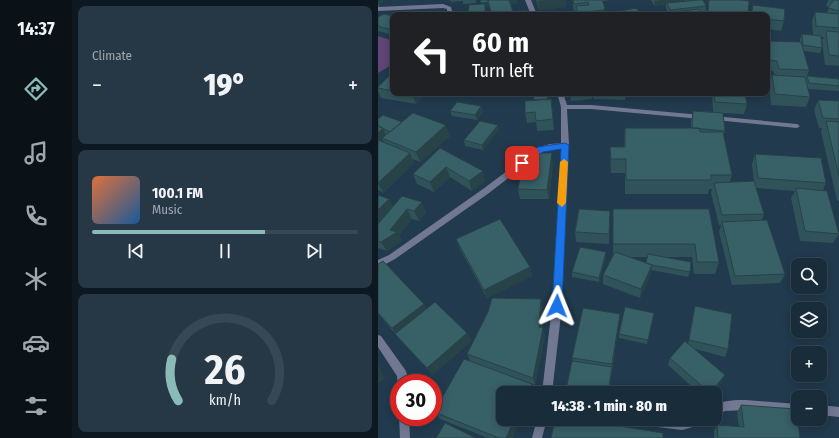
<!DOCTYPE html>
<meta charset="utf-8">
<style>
body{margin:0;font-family:"Fira Sans Condensed",sans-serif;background:#263845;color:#f1f3f6;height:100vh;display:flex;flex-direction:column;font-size:15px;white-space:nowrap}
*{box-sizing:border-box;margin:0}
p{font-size:13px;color:#9fa7af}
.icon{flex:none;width:22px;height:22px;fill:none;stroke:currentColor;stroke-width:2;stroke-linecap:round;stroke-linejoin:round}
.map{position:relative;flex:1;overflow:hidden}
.panel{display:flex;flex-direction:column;gap:6px;padding:6px;background:#0e1820;width:306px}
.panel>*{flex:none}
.banner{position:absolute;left:12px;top:12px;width:380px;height:84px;border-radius:8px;box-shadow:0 2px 10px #0003,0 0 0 1px #374854;background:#202124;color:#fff;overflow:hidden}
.controls{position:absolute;left:413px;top:258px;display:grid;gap:8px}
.controls a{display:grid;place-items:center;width:36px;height:36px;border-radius:8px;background:#192c3a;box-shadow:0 2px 10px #0003,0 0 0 1px #374854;font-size:20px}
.speed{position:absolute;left:12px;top:374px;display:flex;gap:8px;font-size:20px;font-weight:700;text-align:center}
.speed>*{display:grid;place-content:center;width:52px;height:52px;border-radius:50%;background:#192c3a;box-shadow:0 2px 10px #0003,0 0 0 1px #374854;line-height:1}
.speed .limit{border:6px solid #d22;background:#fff;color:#111}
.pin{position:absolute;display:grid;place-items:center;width:34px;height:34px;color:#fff;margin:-17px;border-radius:8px;box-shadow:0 2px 6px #0006}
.me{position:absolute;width:44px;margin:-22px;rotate:2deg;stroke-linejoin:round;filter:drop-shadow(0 0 3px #0008)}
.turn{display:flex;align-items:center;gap:14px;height:84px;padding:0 16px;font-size:18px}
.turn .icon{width:52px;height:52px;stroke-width:2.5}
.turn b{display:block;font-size:28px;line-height:34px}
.big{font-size:30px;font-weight:800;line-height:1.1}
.panel .card{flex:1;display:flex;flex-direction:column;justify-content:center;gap:6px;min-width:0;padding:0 14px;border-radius:8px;background:#263845}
.panel .dial{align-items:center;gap:0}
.dial svg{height:104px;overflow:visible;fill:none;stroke:#374854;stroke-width:7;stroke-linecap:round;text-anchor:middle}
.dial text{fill:#f1f3f6;stroke:none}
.song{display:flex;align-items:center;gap:12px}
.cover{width:48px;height:48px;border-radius:6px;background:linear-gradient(135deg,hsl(20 70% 55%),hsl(210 70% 35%))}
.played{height:4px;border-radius:2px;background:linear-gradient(90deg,#8bbbb9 65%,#374854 65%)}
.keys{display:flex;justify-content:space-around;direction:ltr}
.heat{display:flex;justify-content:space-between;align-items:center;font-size:22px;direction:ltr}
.trip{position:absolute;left:118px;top:386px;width:226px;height:40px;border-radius:8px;background:#192c3a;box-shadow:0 2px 10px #0003,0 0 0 1px #374854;font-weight:800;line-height:40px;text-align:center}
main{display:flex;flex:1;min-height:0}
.dock{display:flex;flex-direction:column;width:72px;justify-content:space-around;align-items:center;background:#0a1217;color:#9fa7af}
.dock .icon{width:28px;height:28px}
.dock .active{color:#8bbbb9}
.dock b{font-size:18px;color:#f1f3f6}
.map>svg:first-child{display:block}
.green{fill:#604575}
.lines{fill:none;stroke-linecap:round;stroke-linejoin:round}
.service{fill:#737892;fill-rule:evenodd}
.minor{fill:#737892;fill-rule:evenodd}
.wall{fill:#305359;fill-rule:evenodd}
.shaded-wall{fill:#274348}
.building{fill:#386067;stroke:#274348}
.route{fill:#1a73e8;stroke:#114b97}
.slow{fill:#f59e0b}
</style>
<main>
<nav class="dock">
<b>14:37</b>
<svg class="icon active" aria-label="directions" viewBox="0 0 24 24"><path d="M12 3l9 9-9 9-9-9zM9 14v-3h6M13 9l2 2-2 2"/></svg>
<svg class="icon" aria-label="music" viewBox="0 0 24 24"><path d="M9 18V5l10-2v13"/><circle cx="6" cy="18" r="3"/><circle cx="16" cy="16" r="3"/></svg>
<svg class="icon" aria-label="phone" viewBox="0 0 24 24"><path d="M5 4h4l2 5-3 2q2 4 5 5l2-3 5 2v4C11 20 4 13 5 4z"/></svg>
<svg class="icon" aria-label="climate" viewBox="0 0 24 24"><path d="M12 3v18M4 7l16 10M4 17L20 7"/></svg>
<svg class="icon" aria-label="car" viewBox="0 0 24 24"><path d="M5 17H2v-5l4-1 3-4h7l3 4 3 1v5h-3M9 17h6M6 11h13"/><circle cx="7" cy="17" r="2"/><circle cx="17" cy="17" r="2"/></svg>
<svg class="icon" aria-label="filters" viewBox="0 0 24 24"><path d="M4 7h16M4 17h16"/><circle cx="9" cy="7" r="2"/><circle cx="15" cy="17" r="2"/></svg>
</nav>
<section class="panel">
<div class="card"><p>Climate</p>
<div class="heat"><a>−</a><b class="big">19°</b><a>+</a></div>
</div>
<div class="card">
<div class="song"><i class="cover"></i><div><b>100.1 FM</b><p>Music</p></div></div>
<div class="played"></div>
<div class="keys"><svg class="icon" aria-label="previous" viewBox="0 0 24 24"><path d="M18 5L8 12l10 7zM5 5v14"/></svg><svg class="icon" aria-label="pause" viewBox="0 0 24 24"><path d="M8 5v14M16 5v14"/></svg><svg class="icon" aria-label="next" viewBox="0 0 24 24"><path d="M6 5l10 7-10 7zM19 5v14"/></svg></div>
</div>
<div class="card dial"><svg viewBox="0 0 100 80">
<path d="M14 69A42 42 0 1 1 86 69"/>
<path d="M14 69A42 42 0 0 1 9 37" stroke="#8bbbb9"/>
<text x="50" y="56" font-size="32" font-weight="700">26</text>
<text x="50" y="72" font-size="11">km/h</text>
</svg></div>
</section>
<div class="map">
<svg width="461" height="438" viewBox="0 0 461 438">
<rect width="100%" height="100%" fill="#213a4d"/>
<path class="green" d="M0 36 15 41V64L0 73Z"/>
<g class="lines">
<path class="service" d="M147 0H153L159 15H153Z
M65 4 73 7 75 15H69V9L65 8 0 11V7Z
M179 93H185L189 105H213L323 115 326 117 323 119 213 109H189L191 145 187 147 183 145V107Z
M335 116 419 124 422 126 419 128 337 120H335Z
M368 400 420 404V414L368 410 347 411 337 416V405C347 400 357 400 368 400Z
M442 405 461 407V417L442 415Z
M250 419H330L329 423 304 430 255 424 251 423Z"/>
<path class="minor" d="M187 143 191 145 184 306 174 393H164L174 306 183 148H172L165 151 111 193 17 259 0 268V260L11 255 105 189 161 147 172 144Z
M0 335 3 336 28 371 29 375V383H21L20 387 19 376 0 347Z
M21 416 31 417 32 438H22Z
M159 419H169L164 438H154Z"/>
</g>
<path class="wall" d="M0 0 2 7H0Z
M72 0H98V3L85 4V1L73 2Z
M102 0H139L140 3 133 4 135 12 149 15H113L111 7H108V15H90V13L103 4Z
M158 0H188V7L161 10Z
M195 0H232L224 1 227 8V14L264 15H191L198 14V13H197L195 8Z
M273 0H304V2L317 0 306 1V0H325L328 6V11L323 12 325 15H289V13H290L288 8V4L276 6Z
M331 0H368L370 15H329Z
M450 0H461V66L447 65 444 40 446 37H443L444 48 442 53 425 51 431 70 428 79 429 76 461 79V91L430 89 432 97 428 107 393 105 391 85 394 75H397L395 71 389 70V41L422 42V39L424 34 435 35 434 21 437 12 449 13 451 7 448 6Z
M389 15 406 21 403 31 389 29Z
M15 16V35L0 31V17Z
M15 77V93H48L38 104 3 98 0 91V88Z
M192 93H213L214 99 193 101Z
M215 93H248L247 100 215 99Z
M290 93H325V97L290 94Z
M334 93H367L369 104 366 114 345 113 347 131 345 136 354 175 352 182H376L374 164 377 154 448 183 445 190 461 234 455 243 422 241 413 198 417 191 378 188 386 214 384 220 407 274 402 283 354 285 341 232 343 225H341L333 193 334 189H331L330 194H247V173H233L232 147H246L247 128H313V121L315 111 335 112Z
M173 99 176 130 159 131 158 122 149 123 147 113Z
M440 100 461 101V201L459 200 443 132 444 128H441L436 110Z
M103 106 105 112 99 120 74 116 72 111Z
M0 119 24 122 72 136 42 162 35 159 36 163 5 193 0 190Z
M121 130 105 150 87 146 86 140Z
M62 148 107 181 94 191 72 177 56 192 39 184 35 174Z
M175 163 171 199H142L140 189 157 166Z
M0 195 11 199 15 206 48 212 41 221 34 219 21 235 24 241 9 251 0 248Z
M235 209H331L341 262 337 274H316L314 257H284L312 272 310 277 273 270V274L262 298 225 284V275L235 255ZM252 257H269L268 263Z
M232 221 231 244 198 242 197 232Z
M78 239 152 267 154 276 109 298 82 249Z
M228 252V257L221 282 194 277V272Z
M0 264 49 309 89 333 93 341 55 375 24 342 0 313Z
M317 306 350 349 347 357 317 349 344 382 334 393H321L290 365 292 358 310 344 315 314Z
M165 308 164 328 167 336 157 385 130 375 156 391 134 438H110L62 419 56 412 93 362 89 354Z
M276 313 269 344 241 338V334Z
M242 314 241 322 231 393H189L188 390 195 361 194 358Z
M363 405 422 438H336V431L339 425 361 427 359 412Z"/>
<path class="shaded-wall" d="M2 0H6L2 7 0 2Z
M123 0H139L140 3 112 7Z
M166 0H188V7L161 10 160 1Z
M283 0H304V3H289L288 4 276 6 277 1Z
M110 2 111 7H108V15L107 12 104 8 103 3Z
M227 8V15H200V13Z
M36 93H48L38 104 34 94Z
M103 106 105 112 99 120 97 115Z
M68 125 72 136 42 162 38 152Z
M120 125 121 130 105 150 104 145Z
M5 128 10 139 4 138 6 142 0 147V133Z
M32 153 36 163 5 193 0 183Z
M174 153 175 163 171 199 169 190Z
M68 167 72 177 56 192 52 182Z
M105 171 107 181 94 191 91 181Z
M11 199 17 209 0 226V210Z
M44 202 48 212 41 221 36 211Z
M29 209 34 219 21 235 24 241 9 251 3 242 12 230Z
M232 211V221L231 244V234Z
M228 252V257L221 282V278Z
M274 265 273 274 262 298 263 289Z
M152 267 154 276 109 298 106 290Z
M163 299 165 308 163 336 161 327Z
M46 304 51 313 20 337 14 328Z
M242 314 241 322 234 371V364Z
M165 328 167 336 157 385 155 378Z
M89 333 93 341 55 375 49 368Z
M0 364 7 379 0 383Z
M234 367V374L231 393H230Z
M347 375 344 382 334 393H332Z
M154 384 156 391 155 393H150Z
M137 419H143L134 438H128Z"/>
<path class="building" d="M102 0H110V2L103 3Z
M110 0H131L135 12 147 10 149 15H114Z
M195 0H224L227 8 225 10 200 13 198 6 211 5 210 2 196 4Z
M321 0H325L328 6 292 10 289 3Z
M331 0H362L371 1 370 15H359L330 12Z
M456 0H461V11L450 8Z
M107 4V12L90 13 91 5Z
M375 5 407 9 406 21 389 19V15H373Z
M258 8 264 15H228L227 14Z
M321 9 325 15H290L289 13Z
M215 12 216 15H191Z
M437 12 461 14V28L438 26Z
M6 14 15 16V17L12 19 15 20V29L14 30 0 26V17Z
M448 31 461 32V56L451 55Z
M424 34 443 36 444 48 425 45Z
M389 41 423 42 431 70 401 69 399 61 390 60 389 53Z
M394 75 427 77 432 97 397 94Z
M11 76 15 77V91L0 88V87Z
M429 76 461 79V86L431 83Z
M27 93H36L34 94Z
M155 93H168L170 99 156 100Z
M192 93H213V94L193 96Z
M215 93H248V94Z
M336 93H367L369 104 337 102Z
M173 99 175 119 158 121 157 112 147 113V101Z
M440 100 461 101V119L445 118Z
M79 102 103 106 97 115 72 111Z
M315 111 345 113 347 131 314 128Z
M35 113 68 125 38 152 4 138Z
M5 115 24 122 12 132 0 126V119Z
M102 121 120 125 104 145 86 140Z
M448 121 461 122V176Z
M0 126 5 128 0 133Z
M247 128H321L322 132H345L354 175H333V180H248V159H233L232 147H247Z
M0 140 32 153 0 183Z
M62 148 105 171 91 181 68 167 52 182 35 174Z
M159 153H174L169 190 140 189 144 166H157Z
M377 154 443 158 448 183 380 178Z
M376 181 386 214 344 215 336 183Z
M418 188 449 191 461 234 427 231Z
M0 195 11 199 0 210Z
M24 196 44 202 36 211 29 209 12 230 19 232 3 242 0 241V224Z
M201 209 232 211 231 234 197 232Z
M235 209H331L341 262H319L317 244H235Z
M122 219 152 267 106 290 78 239Z
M389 220 407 274 357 276 344 222Z
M202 247 228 252 221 278 194 272Z
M237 252 274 265 263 289 225 275Z
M270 254 313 262 312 272 274 265 268 263Z
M5 261 46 304 14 328 0 313V264Z
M114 298 163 299 161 327 165 328 155 378 89 354 110 312Z
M57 302 89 333 49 368 17 334Z
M317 306 354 314 350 349 311 340Z
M247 307 276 313 270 340 241 334Z
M205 308 242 314 234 364 194 358Z
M307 341 347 375 332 393 292 358Z
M86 359 154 384 150 393H125V419H137L128 438H121L56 412Z
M194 361 234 367 230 393H208L188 390Z
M363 405 418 409 422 438H340L339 425 366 427Z
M177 419H196L285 433V438H173Z
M67 423 98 438H58Z"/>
<path class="route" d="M187 143 191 145 184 306 183 309 179 311 175 309 174 306 183 149 165 152 146 165H141L139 163 160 147Z"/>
<path class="slow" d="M186 159 190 162 188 203 184 207 179 203 182 162Z"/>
</svg>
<div class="controls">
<a><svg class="icon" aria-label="search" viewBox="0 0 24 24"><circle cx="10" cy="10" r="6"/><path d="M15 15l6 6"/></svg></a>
<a><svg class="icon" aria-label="layers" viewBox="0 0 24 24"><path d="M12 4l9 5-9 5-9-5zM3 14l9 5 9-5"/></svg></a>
<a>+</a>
<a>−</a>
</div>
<div class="speed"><div class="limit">30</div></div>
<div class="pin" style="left:144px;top:163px;background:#d93025"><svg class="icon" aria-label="arrive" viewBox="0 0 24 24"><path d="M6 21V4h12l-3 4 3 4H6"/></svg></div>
<svg class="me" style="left:179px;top:306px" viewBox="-20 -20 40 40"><path d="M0-17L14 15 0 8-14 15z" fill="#1a73e8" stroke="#fff" stroke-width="4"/></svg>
<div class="trip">14:38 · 1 min · 80 m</div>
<div class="banner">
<div class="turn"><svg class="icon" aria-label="left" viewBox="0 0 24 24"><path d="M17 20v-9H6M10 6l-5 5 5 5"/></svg><div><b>60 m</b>Turn left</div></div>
</div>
</div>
</main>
